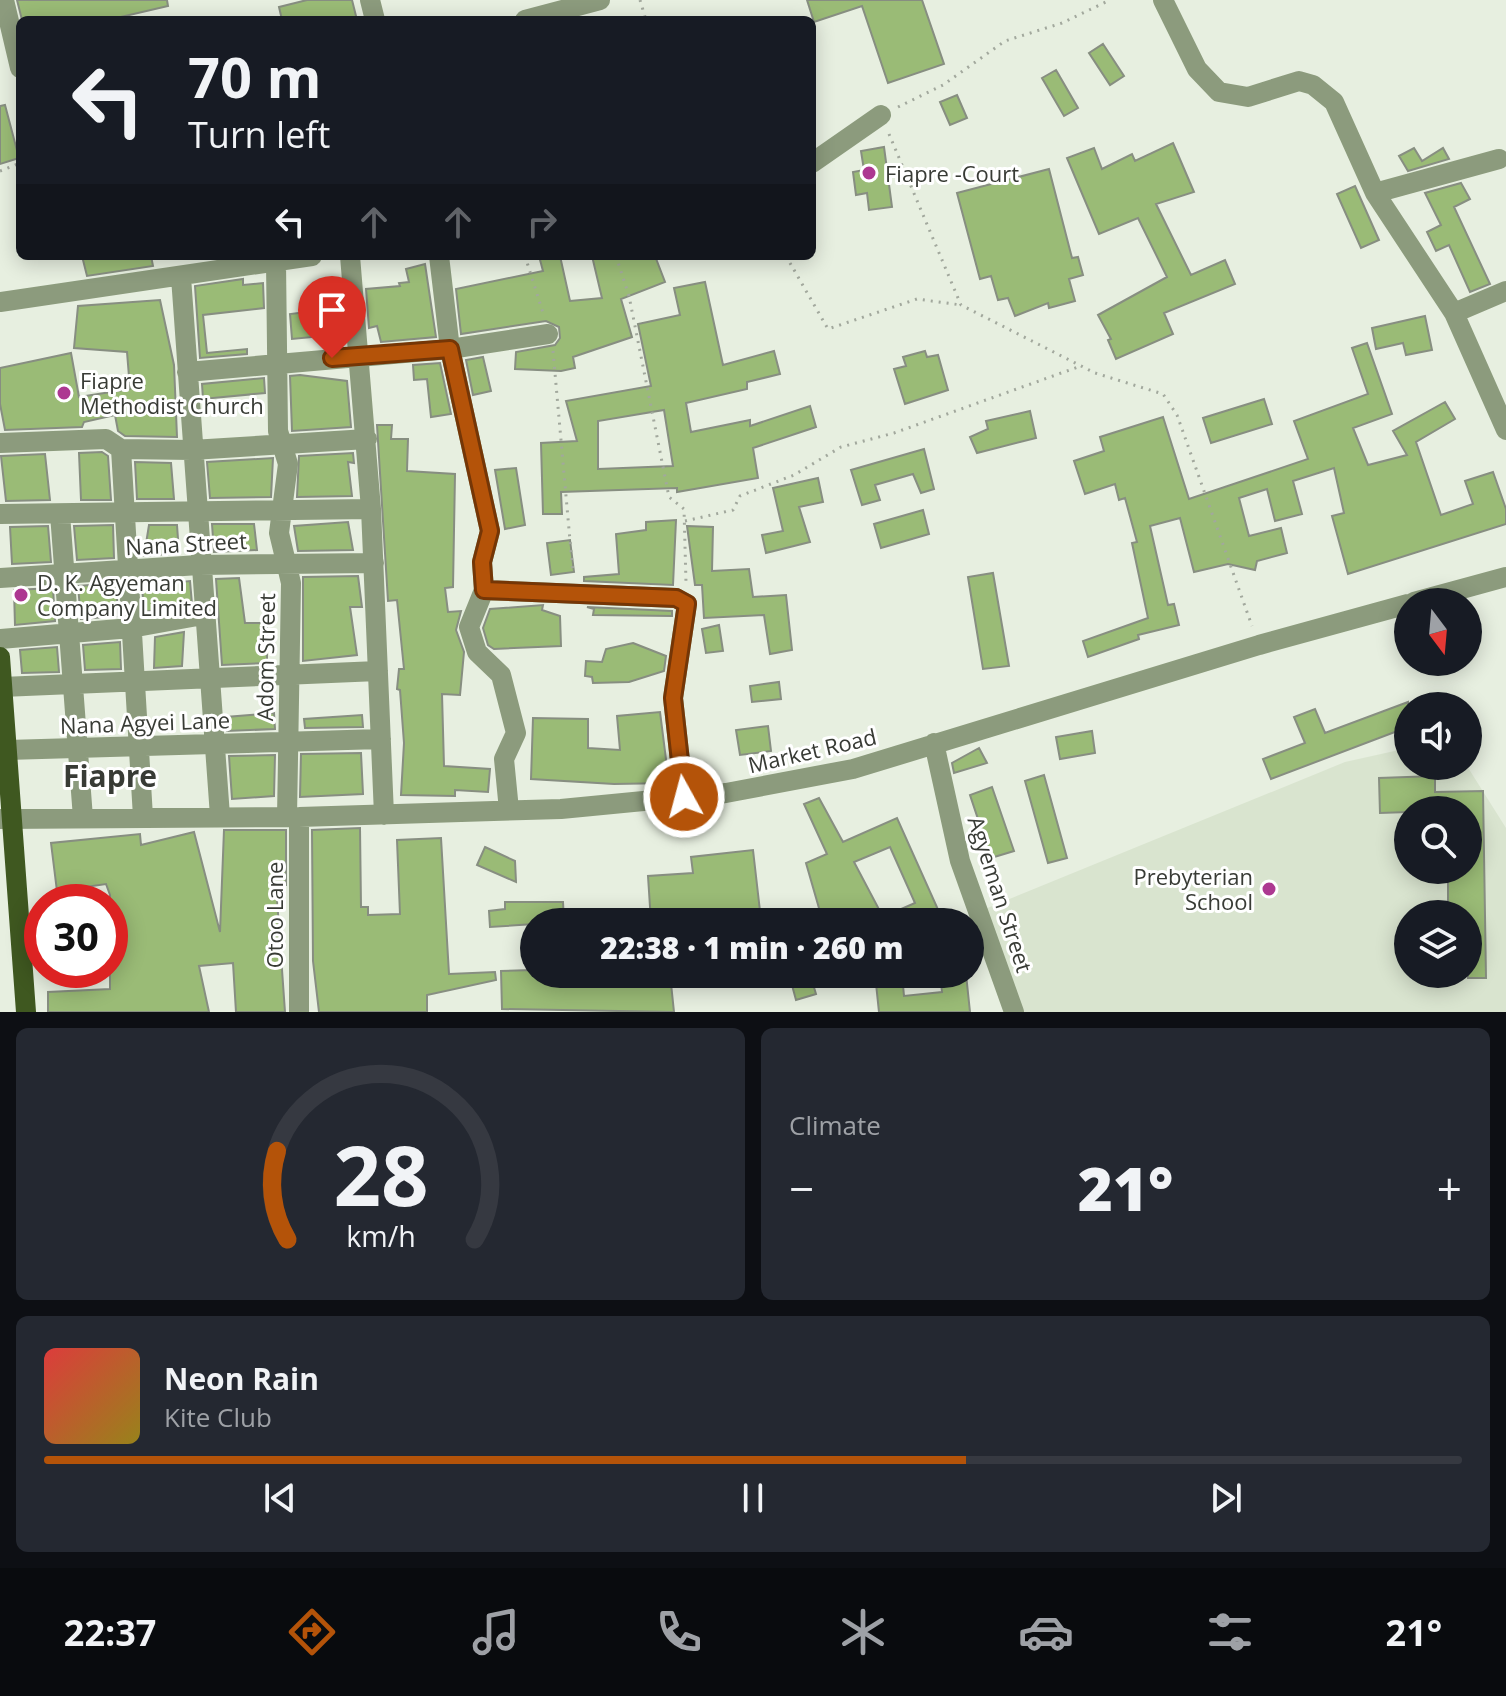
<!DOCTYPE html>
<meta charset="utf-8">
<style>
body{margin:0;font-family:"Open Sans",sans-serif;background:#242831;color:#f1f3f6;height:100vh;display:flex;flex-direction:column;font-size:30px;white-space:nowrap}
*{box-sizing:border-box;margin:0}
p{font-size:26px;color:#9ea1a6}
.icon{flex:none;width:44px;height:44px;fill:none;stroke:currentColor;stroke-width:2;stroke-linecap:round;stroke-linejoin:round}
.map{position:relative;height:1012px;overflow:hidden}
.sheet{display:flex;flex-direction:column;gap:16px;padding:16px;background:#0d0f14;flex:1}
.sheet>*{flex:none}
.top-card{position:absolute;left:16px;top:16px;width:800px;height:244px;border-radius:12px;box-shadow:0 4px 20px #0003;background:#171b24;color:#f1f3f6;overflow:hidden}
.needle{width:52px;rotate:164deg}
.fabs{position:absolute;left:1394px;top:588px;display:grid;gap:16px}
.fabs a{display:grid;place-items:center;width:88px;height:88px;border-radius:50%;background:#171b24;box-shadow:0 4px 20px #0003;font-size:40px}
.speed{position:absolute;left:24px;top:884px;display:flex;gap:16px;font-size:40px;font-weight:700;text-align:center}
.speed>*{display:grid;place-content:center;width:104px;height:104px;border-radius:50%;background:#171b24;box-shadow:0 4px 20px #0003;line-height:1}
.speed .limit{border:12px solid #d22;background:#fff;color:#111}
.pin{position:absolute;display:grid;place-items:center;width:68px;height:68px;color:#fff;margin:-82px -34px;border-radius:50% 50% 50% 0;rotate:-45deg;box-shadow:0 0 8px #0007}
.pin .icon{rotate:45deg}
.me{position:absolute;width:88px;margin:-44px;rotate:353deg;stroke-linejoin:round;filter:drop-shadow(0 0 6px #0008)}
.turn{display:flex;align-items:center;gap:28px;height:168px;padding:0 40px;font-size:36px}
.turn .icon{width:104px;height:104px;stroke-width:2.5}
.turn b{display:block;font-size:56px;line-height:68px}
.lanes{display:flex;align-items:center;height:76px;padding:0 40px;background:#0003;justify-content:center;gap:40px;direction:ltr}
.lanes .off{opacity:.35}
.big{font-size:60px;font-weight:800;line-height:1.1}
.sheet .card{flex:1;display:flex;flex-direction:column;justify-content:center;gap:12px;min-width:0;padding:0 28px;border-radius:12px;background:#242831}
.sheet .dial{align-items:center;gap:0}
.dial svg{height:208px;overflow:visible;fill:none;stroke:#363941;stroke-width:7;stroke-linecap:round;text-anchor:middle}
.dial text{fill:#f1f3f6;stroke:none}
.song{display:flex;align-items:center;gap:24px}
.cover{width:96px;height:96px;border-radius:12px;background:linear-gradient(135deg,hsl(0 70% 55%),hsl(50 70% 35%))}
.played{height:8px;border-radius:4px;background:linear-gradient(90deg,#b45309 65%,#363941 65%)}
.keys{display:flex;justify-content:space-around;direction:ltr}
.heat{display:flex;justify-content:space-between;align-items:center;font-size:44px;direction:ltr}
.sheet .tiles{flex:1;display:grid;gap:16px;grid-template-columns:1fr 1fr}
.card:last-child{grid-column:span 2}
.trip{position:absolute;left:520px;top:908px;width:464px;height:80px;border-radius:40px;background:#171b24;box-shadow:0 4px 20px #0003;font-weight:800;line-height:80px;text-align:center}
.tab-bar{display:flex;height:128px;justify-content:space-around;align-items:center;background:#090b0e;color:#9ea1a6}
.tab-bar .icon{width:56px;height:56px}
.tab-bar .current{color:#b45309}
.tab-bar b{font-size:36px;color:#f1f3f6}
.map>svg:first-child{display:block}
.built{fill:#d9e4cf;fill-rule:evenodd}
.building{fill:#9abb76;stroke:#878e81;stroke-width:2;fill-rule:evenodd}
.lines{fill:none;stroke-linecap:round;stroke-linejoin:round}
.path{stroke:#a2a89d;stroke-width:3;stroke-dasharray:2 6;stroke-linecap:butt}
.minor{stroke:#8c9b7d;stroke-width:20}
.major{stroke:#3f5820;stroke-width:20}
.route-casing{stroke:#753606;stroke-width:20}
.route{stroke:#b45309;stroke-width:14}
.poi-dot{fill:#ad3891;stroke:#fff;stroke-width:3}
.labels{text-anchor:middle;dominant-baseline:central;stroke-width:6;stroke-linejoin:round;paint-order:stroke}
.poi-label{font-size:22px;fill:#383b35;stroke:#fff;text-anchor:start}
.street-label{font-size:22px;fill:#383b35;stroke:#fff}
.district-label{font-size:30px;font-weight:bold;fill:#383b35;stroke:#fff}
</style>
<div class="map">
<svg width="1506" height="1012" viewBox="0 0 1506 1012">
<rect width="100%" height="100%" fill="#e7efe0"/>
<path class="built" d="M1408 748V766H1467L1506 828V1012H1023L985 909 1345 762ZM1408 810H1468V870H1408ZM1408 914H1468V974H1408Z"/>
<path class="building" d="M17 0H167L168 6 108 20H22Z
M307 0H352L357 20H282L279 7Z
M807 0H922L944 64 888 83 862 6 814 22Z
M1103 44 1124 76 1110 85 1089 53Z
M1056 70 1078 108 1064 116 1042 78Z
M957 95 967 118 950 125 940 102Z
M5 105 19 158 0 164V106Z
M1173 143 1194 192 1156 204 1191 275 1225 260 1235 284 1164 313 1173 334 1116 359 1108 340 1111 339 1098 315 1167 277 1138 218 1099 234 1067 158 1094 148 1102 169 1132 154 1135 161Z
M884 147 892 207 869 210 867 193 856 195 853 172 864 170 861 151Z
M1414 148 1422 161 1443 148 1449 159 1408 171 1399 156Z
M1049 169 1072 258 1078 257 1083 275 1069 279 1075 301 1049 308 1048 303 1015 316 1008 298 998 300 991 276 980 279 957 193Z
M1461 183 1470 199 1454 207 1490 284 1470 292 1449 245 1436 251 1427 232 1441 225 1425 193Z
M1355 186 1379 240 1361 248 1337 194Z
M82 256H151L153 266 87 276Z
M539 256H560L570 301 602 298 592 256H655L665 282 621 299 632 337 573 357 575 368 561 371 515 369 516 352 555 345 560 338 559 327 546 321 461 334 456 289 543 271Z
M425 264 436 337 381 342 377 326 369 328 366 289 400 286 399 283 409 282 406 269Z
M243 279V285L263 283 264 308 203 315 207 353 247 349V354L200 358 195 286Z
M705 282 723 365 774 351 780 374 747 382V389L686 403 691 432 750 420V426L810 406 816 427 753 448 758 478 677 492V488L561 492 562 514H543L541 443 577 441 566 401 651 386 638 324 680 315 674 288ZM664 410 673 466 598 469V421Z
M339 283 343 334 292 339 290 314 314 311 313 285Z
M160 300 174 365 177 437 125 436 118 431 115 415 84 422 82 427 5 430 0 404V368L71 353 79 397 130 389 127 352 74 348 78 306Z
M1425 316 1432 350 1406 355 1403 343 1376 349 1372 328Z
M1367 343 1392 414 1353 428 1368 465 1407 455 1393 431 1445 402 1455 419 1416 442 1441 515 1473 504 1465 481 1493 472 1506 509V524L1348 574 1332 516 1344 513 1334 468 1293 481 1302 514 1275 521 1267 489 1239 498 1249 536 1281 528 1287 553 1257 561 1255 570 1228 564 1194 572 1180 518 1150 526 1168 605 1174 604 1179 625 1138 635 1139 639 1088 657 1083 641 1148 618 1132 543 1137 542 1125 498 1119 500 1115 484 1085 494 1074 461 1104 451 1100 437 1163 417 1189 499 1308 459 1294 421 1368 394 1352 348Z
M925 351 927 357 938 355 948 390 905 404 894 369 906 366 903 357Z
M483 357 491 391 473 395 466 360Z
M440 363 451 414 431 417 427 379 414 380 413 365Z
M300 375 347 381 351 427 292 431 290 376Z
M264 378 265 393 203 399 202 384Z
M1264 399 1272 424 1211 443 1203 418Z
M1030 411 1036 438 977 453 970 437 988 429 986 421Z
M377 425H392L391 439H408L407 471 455 474 453 587 445 588 448 612 461 611 456 630 464 652 460 695 442 694 444 766 490 769 488 792 455 790V796L401 795 404 743 400 690 397 689 399 669H404L397 600 388 601Z
M924 449 934 489 921 493 913 474 875 485 880 500 862 505 851 470Z
M102 452 108 456 111 500H81L79 453Z
M353 453 354 463 348 462 352 496 297 497 299 456Z
M45 454 50 500 6 501 1 456Z
M273 458 271 497 210 498 207 462Z
M135 462 171 463 174 499H137Z
M516 468 525 525 505 529 495 470Z
M818 478 823 502 799 507 810 542 766 553 762 535 783 531 773 488Z
M923 510 929 534 881 548 874 524Z
M676 520 673 585 584 581V577L619 574 616 534 646 530V522Z
M348 522 353 550 298 551 294 526Z
M212 524H254L257 550 214 552Z
M113 525 114 558 77 560 74 526Z
M149 525H177L179 553 144 556Z
M48 526 51 562 12 564 10 527Z
M687 526 713 527 712 571 749 569 753 597 786 595 792 650 770 654 764 615 704 618 702 585H695Z
M570 540 574 572 551 575 547 543Z
M993 573 1009 666 983 669 968 577Z
M358 576 362 607H350L357 655 303 661V577Z
M239 578 245 623H267V663L222 665 216 579Z
M190 581 192 604 144 612 142 586Z
M116 583 118 616 81 619 78 586Z
M53 588 55 621 15 625 14 590Z
M543 605 542 610 560 616 561 646 494 649 488 645 483 628 490 609Z
M587 607 672 611V616L593 615 594 609Z
M719 625 723 651 706 653 702 629Z
M184 632 182 666 154 668 155 637Z
M120 642 121 669 85 670 83 645Z
M633 643 666 656 664 671 629 682 593 683 592 677 585 676 586 661 602 662 606 649Z
M57 647 59 672 22 673 20 650Z
M779 682 781 699 752 702 750 686Z
M1408 702V727L1271 779 1263 759 1305 743 1294 717 1315 709 1325 733Z
M660 712 669 783 614 784 531 779 533 718 588 719V748L620 750 617 716Z
M274 713 275 729 227 731 226 717Z
M362 715 363 727 305 728 304 719Z
M768 726 771 751 740 755 736 730Z
M1092 731 1095 753 1060 759 1056 737Z
M979 748 987 763 954 773 952 763Z
M361 753 363 794 300 797 301 754Z
M275 755 274 796 232 799 229 756Z
M1044 775 1067 858 1048 863 1025 781Z
M1435 776V792L1483 791 1486 978H1468V914H1448V870H1468V810L1380 813 1379 778Z
M992 787 1014 851 991 858 970 795Z
M819 798 843 842 897 818 940 914 922 922H823L806 863 827 854 804 804ZM890 847 915 903 883 917 854 862Z
M360 828 361 907H368V915L400 914 397 840 441 838 449 974 495 972 496 980 427 995V1012H319L313 961 312 830Z
M224 830H286V885H276L285 1012H236L233 963 199 966 209 1012H48V992L110 989V895L106 884 57 891 51 843 140 834 141 845 194 832 220 932Z
M485 847 515 861 516 882 477 865Z
M753 850 761 920 651 922 648 876 693 873 691 857Z
M505 902H563L564 922 490 927 489 911 505 909Z
M532 970V974H670L674 1012 502 1009 501 971Z
M789 974H810L816 994 796 1000Z
M875 974H902L904 996 942 992 940 974H966L970 1012H879Z"/>
<g class="lines">
<path class="path" d="M640 0 646 20
M898 107 943 85 1005 41 1062 23 1110 0
M889 134 961 305 1095 373 1163 394 1177 415 1252 626
M0 171 20 163
M525 256 544 316
M616 256 629 296 669 497 684 509 686 583
M786 256 828 329 917 299 961 305
M553 351 573 574
M685 521 733 510 740 496 794 475 841 447 894 433 1078 367"/>
<path class="minor" d="M4 0 20 68
M370 0 375 20
M1163 0 1197 69 1219 92 1248 97 1299 81 1313 85 1334 102 1375 193 1454 313 1506 430
M525 20 600 0
M812 163 881 115
M1375 193 1499 159
M350 256 371 509 384 815
M439 256 450 349 490 531 482 562 484 590 469 627 477 652 501 675 516 733 504 759 509 810
M276 262 278 431 288 464 279 533 291 583 287 817
M181 277 220 816
M0 302 312 256
M1454 313 1506 291
M187 372 450 349 548 334
M0 443 106 439 121 449 192 450 367 439
M121 449 143 817
M0 514 371 509
M60 514 83 818
M0 578 199 565 374 563
M484 590 676 598 687 604 673 698 684 797
M1414 602 1506 577
M0 639 131 628 203 615
M2 687 378 671
M934 743 960 861 1014 1012
M7 750 381 739
M0 819 299 817 561 809 726 793 853 769 1259 645 1408 604
M299 1012V817"/>
<path class="major" d="M0 657 26 1012"/>
</g>
<g class="lines">
<defs>
<path id="route" d="M332 358 450 349 490 531 482 562 484 590 676 598 687 604 673 698 684 797"/>
</defs>
<use href="#route" class="route-casing"/>
<use href="#route" class="route"/>
</g>
<g class="poi-dot">
<circle cx="869" cy="173" r="8"/>
<circle cx="64" cy="393" r="8"/>
<circle cx="21" cy="595" r="8"/>
<circle cx="1269" cy="889" r="8"/>
</g>
<g class="labels">
<g class="poi-label">
<text x="885" y="173">Fiapre -Court</text>
<text x="80" y="380">Fiapre<tspan x="80" dy="25">Methodist Church</tspan></text>
<text x="37" y="582">D. K. Agyeman<tspan x="37" dy="25">Company Limited</tspan></text>
<text x="1253" y="876" text-anchor="end">Prebyterian<tspan x="1253" dy="25">School</tspan></text>
</g>
<g class="street-label">
<text transform="translate(186 543) rotate(-3)">Nana Street</text>
<text transform="translate(265 657) rotate(-89)">Adom Street</text>
<text transform="translate(145 722) rotate(-2)">Nana Agyei Lane</text>
<text transform="translate(812 750) rotate(-13)">Market Road</text>
<text transform="translate(1001 894) rotate(72)">Agyeman Street</text>
<text transform="translate(274 915) rotate(-90)">Otoo Lane</text>
</g>
<g class="district-label">
<text x="110" y="775">Fiapre</text>
</g>
</g>
</svg>
<div class="fabs">
<a><svg class="needle" viewBox="-14 -14 28 28"><path d="M0-13l5 13h-10z" fill="#e53935"/><path d="M0 13l5-13h-10z" fill="#9ea1a6"/></svg></a>
<a><svg class="icon" aria-label="sound" viewBox="0 0 24 24"><path d="M4 9h4l5-4v14l-5-4H4zM17 9q2 3 0 6"/></svg></a>
<a><svg class="icon" aria-label="search" viewBox="0 0 24 24"><circle cx="10" cy="10" r="6"/><path d="M15 15l6 6"/></svg></a>
<a><svg class="icon" aria-label="layers" viewBox="0 0 24 24"><path d="M12 4l9 5-9 5-9-5zM3 14l9 5 9-5"/></svg></a>
</div>
<div class="speed"><div class="limit">30</div></div>
<div class="pin" style="left:332px;top:358px;background:#d93025"><svg class="icon" aria-label="arrive" viewBox="0 0 24 24"><path d="M6 21V4h12l-3 4 3 4H6"/></svg></div>
<svg class="me" style="left:684px;top:797px" viewBox="-20 -20 40 40"><circle r="17" fill="#b45309" stroke="#fff" stroke-width="3"/><path d="M0-11L8 9 0 5-8 9z" fill="#fff"/></svg>
<div class="trip">22:38 · 1 min · 260 m</div>
<div class="top-card">
<div class="turn"><svg class="icon" aria-label="left" viewBox="0 0 24 24"><path d="M17 20v-9H6M10 6l-5 5 5 5"/></svg><div><b>70 m</b>Turn left</div></div>
<div class="lanes"><svg class="icon" aria-label="left" viewBox="0 0 24 24"><path d="M17 20v-9H6M10 6l-5 5 5 5"/></svg><svg class="icon off" aria-label="ahead" viewBox="0 0 24 24"><path d="M12 20V5M6 11l6-6 6 6"/></svg><svg class="icon off" aria-label="ahead" viewBox="0 0 24 24"><path d="M12 20V5M6 11l6-6 6 6"/></svg><svg class="icon off" aria-label="right" viewBox="0 0 24 24"><path d="M7 20v-9h11M14 6l5 5-5 5"/></svg></div>
</div>
</div>
<section class="sheet">
<div class="tiles">
<div class="card dial"><svg viewBox="0 0 100 80">
<path d="M14 69A42 42 0 1 1 86 69"/>
<path d="M14 69A42 42 0 0 1 10 35" stroke="#b45309"/>
<text x="50" y="56" font-size="32" font-weight="700">28</text>
<text x="50" y="72" font-size="11">km/h</text>
</svg></div>
<div class="card"><p>Climate</p>
<div class="heat"><a>−</a><b class="big">21°</b><a>+</a></div>
</div>
<div class="card">
<div class="song"><i class="cover"></i><div><b>Neon Rain</b><p>Kite Club</p></div></div>
<div class="played"></div>
<div class="keys"><svg class="icon" aria-label="previous" viewBox="0 0 24 24"><path d="M18 5L8 12l10 7zM5 5v14"/></svg><svg class="icon" aria-label="pause" viewBox="0 0 24 24"><path d="M8 5v14M16 5v14"/></svg><svg class="icon" aria-label="next" viewBox="0 0 24 24"><path d="M6 5l10 7-10 7zM19 5v14"/></svg></div>
</div>
</div>
</section>
<nav class="tab-bar">
<b>22:37</b>
<svg class="icon current" aria-label="directions" viewBox="0 0 24 24"><path d="M12 3l9 9-9 9-9-9zM9 14v-3h6M13 9l2 2-2 2"/></svg>
<svg class="icon" aria-label="music" viewBox="0 0 24 24"><path d="M9 18V5l10-2v13"/><circle cx="6" cy="18" r="3"/><circle cx="16" cy="16" r="3"/></svg>
<svg class="icon" aria-label="phone" viewBox="0 0 24 24"><path d="M5 4h4l2 5-3 2q2 4 5 5l2-3 5 2v4C11 20 4 13 5 4z"/></svg>
<svg class="icon" aria-label="climate" viewBox="0 0 24 24"><path d="M12 3v18M4 7l16 10M4 17L20 7"/></svg>
<svg class="icon" aria-label="car" viewBox="0 0 24 24"><path d="M5 17H2v-5l4-1 3-4h7l3 4 3 1v5h-3M9 17h6M6 11h13"/><circle cx="7" cy="17" r="2"/><circle cx="17" cy="17" r="2"/></svg>
<svg class="icon" aria-label="filters" viewBox="0 0 24 24"><path d="M4 7h16M4 17h16"/><circle cx="9" cy="7" r="2"/><circle cx="15" cy="17" r="2"/></svg>
<b>21°</b>
</nav>
